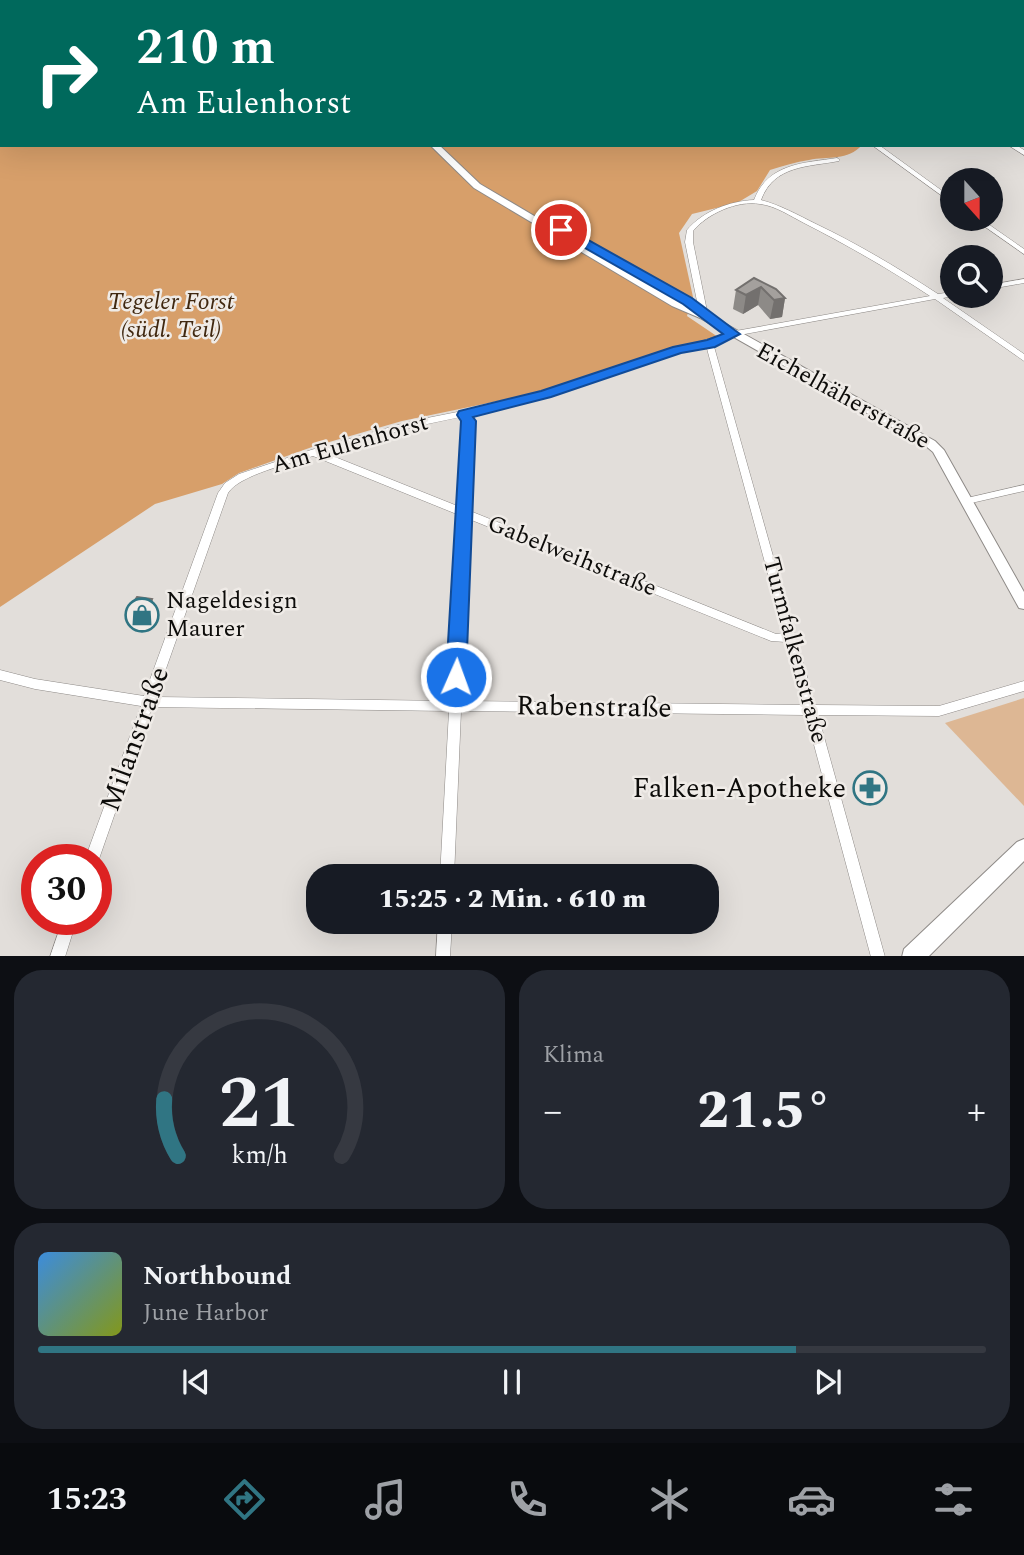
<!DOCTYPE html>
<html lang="de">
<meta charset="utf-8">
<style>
body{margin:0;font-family:Spectral,serif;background:#242831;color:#f1f3f6;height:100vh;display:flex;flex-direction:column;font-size:26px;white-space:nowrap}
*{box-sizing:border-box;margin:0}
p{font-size:23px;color:#9ea1a6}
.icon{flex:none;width:38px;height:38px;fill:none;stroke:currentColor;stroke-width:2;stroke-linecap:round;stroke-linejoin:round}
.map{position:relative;height:956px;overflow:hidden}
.side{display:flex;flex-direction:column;gap:14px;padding:14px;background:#0d0f14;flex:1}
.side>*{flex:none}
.top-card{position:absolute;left:0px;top:0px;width:1026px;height:147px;box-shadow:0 7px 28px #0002;background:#00695c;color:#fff;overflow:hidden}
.needle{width:46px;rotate:159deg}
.tools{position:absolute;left:940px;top:168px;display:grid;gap:14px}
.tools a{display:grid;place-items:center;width:63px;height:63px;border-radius:50%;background:#171b24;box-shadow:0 7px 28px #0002;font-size:35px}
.speed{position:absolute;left:21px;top:844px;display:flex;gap:14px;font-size:35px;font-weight:700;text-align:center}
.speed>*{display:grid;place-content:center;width:91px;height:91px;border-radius:50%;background:#171b24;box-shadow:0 7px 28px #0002;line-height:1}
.speed .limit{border:10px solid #d22;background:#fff;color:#111}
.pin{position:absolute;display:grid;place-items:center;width:60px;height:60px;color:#fff;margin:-30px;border:4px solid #fff;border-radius:50%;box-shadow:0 2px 7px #0007}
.me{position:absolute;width:77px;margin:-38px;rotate:2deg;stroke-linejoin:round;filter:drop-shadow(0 0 5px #0008)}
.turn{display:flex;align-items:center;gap:24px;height:147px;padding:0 21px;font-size:32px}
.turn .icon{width:91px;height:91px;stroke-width:2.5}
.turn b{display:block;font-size:49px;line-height:60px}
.big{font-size:52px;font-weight:800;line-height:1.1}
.side .tile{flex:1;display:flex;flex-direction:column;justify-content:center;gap:10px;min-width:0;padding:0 24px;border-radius:28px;background:#242831}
.side .dial{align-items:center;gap:0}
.dial svg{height:182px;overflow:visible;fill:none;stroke:#363941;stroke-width:7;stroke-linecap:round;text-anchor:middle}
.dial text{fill:#f1f3f6;stroke:none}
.song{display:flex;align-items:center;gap:21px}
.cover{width:84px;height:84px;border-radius:10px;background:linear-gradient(135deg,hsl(210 70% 55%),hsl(70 70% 35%))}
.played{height:7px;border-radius:4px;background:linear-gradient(90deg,#307583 80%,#363941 80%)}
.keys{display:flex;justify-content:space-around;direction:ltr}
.heat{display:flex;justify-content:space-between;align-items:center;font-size:38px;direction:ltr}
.side .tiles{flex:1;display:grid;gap:14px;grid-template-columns:1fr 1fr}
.tile:last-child{grid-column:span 2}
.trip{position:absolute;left:306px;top:864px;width:413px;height:70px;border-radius:28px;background:#171b24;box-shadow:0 7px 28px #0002;font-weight:800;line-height:70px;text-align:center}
.menu{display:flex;height:112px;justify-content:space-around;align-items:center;background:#090b0e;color:#9ea1a6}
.menu .icon{width:49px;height:49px}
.menu .selected{color:#307583}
.menu b{font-size:32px;color:#f1f3f6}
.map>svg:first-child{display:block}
.green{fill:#ddb794}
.forest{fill:#d79f6a}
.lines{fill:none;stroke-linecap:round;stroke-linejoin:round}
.minor-casing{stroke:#8e8a87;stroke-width:1}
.tertiary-casing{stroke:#8e8a87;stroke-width:2}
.secondary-casing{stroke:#8e8a87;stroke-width:2}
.minor{fill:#fff;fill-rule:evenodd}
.tertiary{fill:#fff;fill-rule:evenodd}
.secondary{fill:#fff;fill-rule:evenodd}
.wall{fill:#8d8a87}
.shaded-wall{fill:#73706e}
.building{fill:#a4a09d;stroke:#73706e;stroke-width:2}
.route{fill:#1a73e8;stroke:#114b97;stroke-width:2}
.labels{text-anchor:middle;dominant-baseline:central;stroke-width:5;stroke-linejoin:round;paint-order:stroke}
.park-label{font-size:24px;font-style:italic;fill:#402810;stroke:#efebe7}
.street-label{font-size:24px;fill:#0d0c0a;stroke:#efebe7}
.poi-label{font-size:24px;fill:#0d0c0a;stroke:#efebe7;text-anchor:start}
.near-street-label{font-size:28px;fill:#0d0c0a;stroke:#efebe7}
.near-poi-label{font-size:28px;fill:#0d0c0a;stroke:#efebe7;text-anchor:end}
</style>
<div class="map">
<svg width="1024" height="957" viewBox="0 0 1024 957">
<rect width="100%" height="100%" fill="#e2deda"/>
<path class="green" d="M1024 698V806L945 723Z"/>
<path class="forest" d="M0 0 50 2H2V145H862C848 161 828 156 809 160 796 162 783 166 770 170L757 191 737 203 692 214 679 233 693 297 687 316 718 337 676 347 546 391 402 421 312 447 239 473 222 484 155 504 0 607Z"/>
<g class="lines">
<defs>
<path id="minor" d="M67 0H81L76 2H59Z
M150 0H154L155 2H151Z
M362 0H367L368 2H363Z
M448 0H453L455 2H450Z
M1015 0H1020L1022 2H1017Z
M648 1H651V2H646Z
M872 145H879L952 198V203Z
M1008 145H1016L1024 150V155Z
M837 158 840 160 839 161C808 167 774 165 761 200 780 205 798 215 816 224 858 244 898 268 938 294L952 292V296H954L943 298 1024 354V361L935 299 734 336 713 343 815 705 939 706 1024 681V691L939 716 818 715 885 957H871L806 715 461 711 454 877H440L449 711 152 707 99 859 96 864V859H85L141 706 35 689 0 680V670L35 679 144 696 218 493 225 483 239 474 311 450 412 421 513 401 730 332 930 296C889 269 847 245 804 223 790 216 776 206 760 204 737 200 707 214 693 231V242L708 316 704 318 700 316 685 242 687 230C703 211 730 201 754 200 768 163 804 163 837 158ZM706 345 784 633 776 634 470 511 474 421 469 415 518 405ZM461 417 464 421 460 507 325 453 413 427ZM313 456 459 515 450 701 156 697 228 493C239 475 292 463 313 456ZM469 519 771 641 786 642 803 705 461 701Z
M974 219H981L1024 249V254Z
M1024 279V283L990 289V285Z
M1024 485V491L967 504 962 501 967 498Z
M63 919H77L65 957H50Z
M438 922H452L450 957H436Z"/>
<path id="tertiary" d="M284 0H290L292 2H285Z
M430 145H439L480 184 680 302 708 314 935 441 944 450 1024 592V609L1019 608 933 452 927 447 700 318 672 306 474 188Z"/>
<path id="secondary" d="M1024 839V861L928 957H902L904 949 1017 842Z"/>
</defs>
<use href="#minor" class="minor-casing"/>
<use href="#tertiary" class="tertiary-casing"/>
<use href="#secondary" class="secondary-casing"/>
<use href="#minor" class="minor"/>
<use href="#tertiary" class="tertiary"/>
<use href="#secondary" class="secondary"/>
</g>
<path class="wall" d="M754 278 785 298 782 317 770 319 758 305 743 314 733 309 736 290Z
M156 609 148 622 133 620 129 610Z"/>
<path class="shaded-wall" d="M761 287 758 305 743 314 746 295Z
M785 298 782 317 770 319 774 300Z
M152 599 156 609 148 622 145 612Z"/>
<path class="building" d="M754 278 776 289 785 298 774 300 761 287 746 295 736 290Z
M137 597 152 599 145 612 129 610Z"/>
<path class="route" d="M557 227H565L692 298 740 334 715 347 681 353 551 397 473 417 476 421 466 677 463 682 456 684 449 682 446 677 461 421 457 415 459 411 541 391 673 347 707 340 723 334 683 304 557 232Z"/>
<defs>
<symbol id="shop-ring" viewBox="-11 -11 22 22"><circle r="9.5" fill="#efebe7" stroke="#307583" stroke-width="1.5"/><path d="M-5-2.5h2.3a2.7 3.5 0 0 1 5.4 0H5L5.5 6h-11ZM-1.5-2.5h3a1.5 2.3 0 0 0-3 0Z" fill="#307583"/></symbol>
<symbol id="pharmacy-ring" viewBox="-11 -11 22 22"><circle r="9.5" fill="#efebe7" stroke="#307583" stroke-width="1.5"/><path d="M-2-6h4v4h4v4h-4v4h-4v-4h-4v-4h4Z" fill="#307583"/></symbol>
</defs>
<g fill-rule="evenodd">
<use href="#shop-ring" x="123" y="596" width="38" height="38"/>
<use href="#pharmacy-ring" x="851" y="769" width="38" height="38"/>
</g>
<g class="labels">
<g class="park-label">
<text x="171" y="302">Tegeler Forst<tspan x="171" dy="28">(südl. Teil)</tspan></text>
</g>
<g class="street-label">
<text transform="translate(843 396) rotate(29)">Eichelhäherstraße</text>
<text transform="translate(350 444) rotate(-16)">Am Eulenhorst</text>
<text transform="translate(572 556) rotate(22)">Gabelweihstraße</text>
<text transform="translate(795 650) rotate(75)">Turmfalkenstraße</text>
</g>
<g class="poi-label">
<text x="166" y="601">Nageldesign<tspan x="166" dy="28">Maurer</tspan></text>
</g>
<g class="near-street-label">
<text transform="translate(594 707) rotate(1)">Rabenstraße</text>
<text transform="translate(135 739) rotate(-70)">Milanstraße</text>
</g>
<g class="near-poi-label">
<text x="846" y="788">Falken-Apotheke</text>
</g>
</g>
</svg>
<div class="tools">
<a><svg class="needle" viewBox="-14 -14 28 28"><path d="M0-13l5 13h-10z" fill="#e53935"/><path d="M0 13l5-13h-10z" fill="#9ea1a6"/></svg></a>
<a><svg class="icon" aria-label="search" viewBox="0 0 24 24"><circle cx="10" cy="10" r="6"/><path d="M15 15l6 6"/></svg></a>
</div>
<div class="speed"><div class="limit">30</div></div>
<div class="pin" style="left:561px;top:230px;background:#d93025"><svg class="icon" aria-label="arrive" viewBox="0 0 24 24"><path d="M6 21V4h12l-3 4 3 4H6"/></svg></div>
<svg class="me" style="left:456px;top:677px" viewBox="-20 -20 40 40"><circle r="17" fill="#1a73e8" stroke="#fff" stroke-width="3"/><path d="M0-11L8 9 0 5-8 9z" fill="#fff"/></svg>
<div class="trip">15:25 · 2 Min. · 610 m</div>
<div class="top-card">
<div class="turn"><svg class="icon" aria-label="right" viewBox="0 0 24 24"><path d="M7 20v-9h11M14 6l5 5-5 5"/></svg><div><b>210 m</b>Am Eulenhorst</div></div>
</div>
</div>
<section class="side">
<div class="tiles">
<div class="tile dial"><svg viewBox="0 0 100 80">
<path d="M14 69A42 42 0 1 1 86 69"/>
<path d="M14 69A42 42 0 0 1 8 44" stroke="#307583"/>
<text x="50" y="56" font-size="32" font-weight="700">21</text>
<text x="50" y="72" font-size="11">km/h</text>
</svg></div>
<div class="tile"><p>Klima</p>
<div class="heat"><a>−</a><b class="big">21.5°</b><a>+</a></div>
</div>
<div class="tile">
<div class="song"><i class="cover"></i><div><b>Northbound</b><p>June Harbor</p></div></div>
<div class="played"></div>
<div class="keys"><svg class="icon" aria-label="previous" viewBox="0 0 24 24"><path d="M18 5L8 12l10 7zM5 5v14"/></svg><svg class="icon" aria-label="pause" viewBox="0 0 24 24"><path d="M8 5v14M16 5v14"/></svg><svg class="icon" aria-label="next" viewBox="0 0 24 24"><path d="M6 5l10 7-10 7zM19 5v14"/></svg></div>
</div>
</div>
</section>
<nav class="menu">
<b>15:23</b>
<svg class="icon selected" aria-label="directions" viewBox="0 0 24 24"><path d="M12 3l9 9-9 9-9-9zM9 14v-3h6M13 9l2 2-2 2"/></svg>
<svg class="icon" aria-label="music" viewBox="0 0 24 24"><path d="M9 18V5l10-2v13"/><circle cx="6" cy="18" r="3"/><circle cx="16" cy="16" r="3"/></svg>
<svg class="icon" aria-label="phone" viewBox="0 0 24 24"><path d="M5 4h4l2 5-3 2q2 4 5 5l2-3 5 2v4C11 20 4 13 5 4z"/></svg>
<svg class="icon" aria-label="climate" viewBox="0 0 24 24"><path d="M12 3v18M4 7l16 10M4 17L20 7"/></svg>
<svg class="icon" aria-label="car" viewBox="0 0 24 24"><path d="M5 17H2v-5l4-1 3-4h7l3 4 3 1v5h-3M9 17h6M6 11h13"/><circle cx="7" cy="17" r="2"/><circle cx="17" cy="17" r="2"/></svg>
<svg class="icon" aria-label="filters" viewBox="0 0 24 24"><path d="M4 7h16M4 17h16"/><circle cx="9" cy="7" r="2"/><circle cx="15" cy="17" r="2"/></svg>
</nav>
